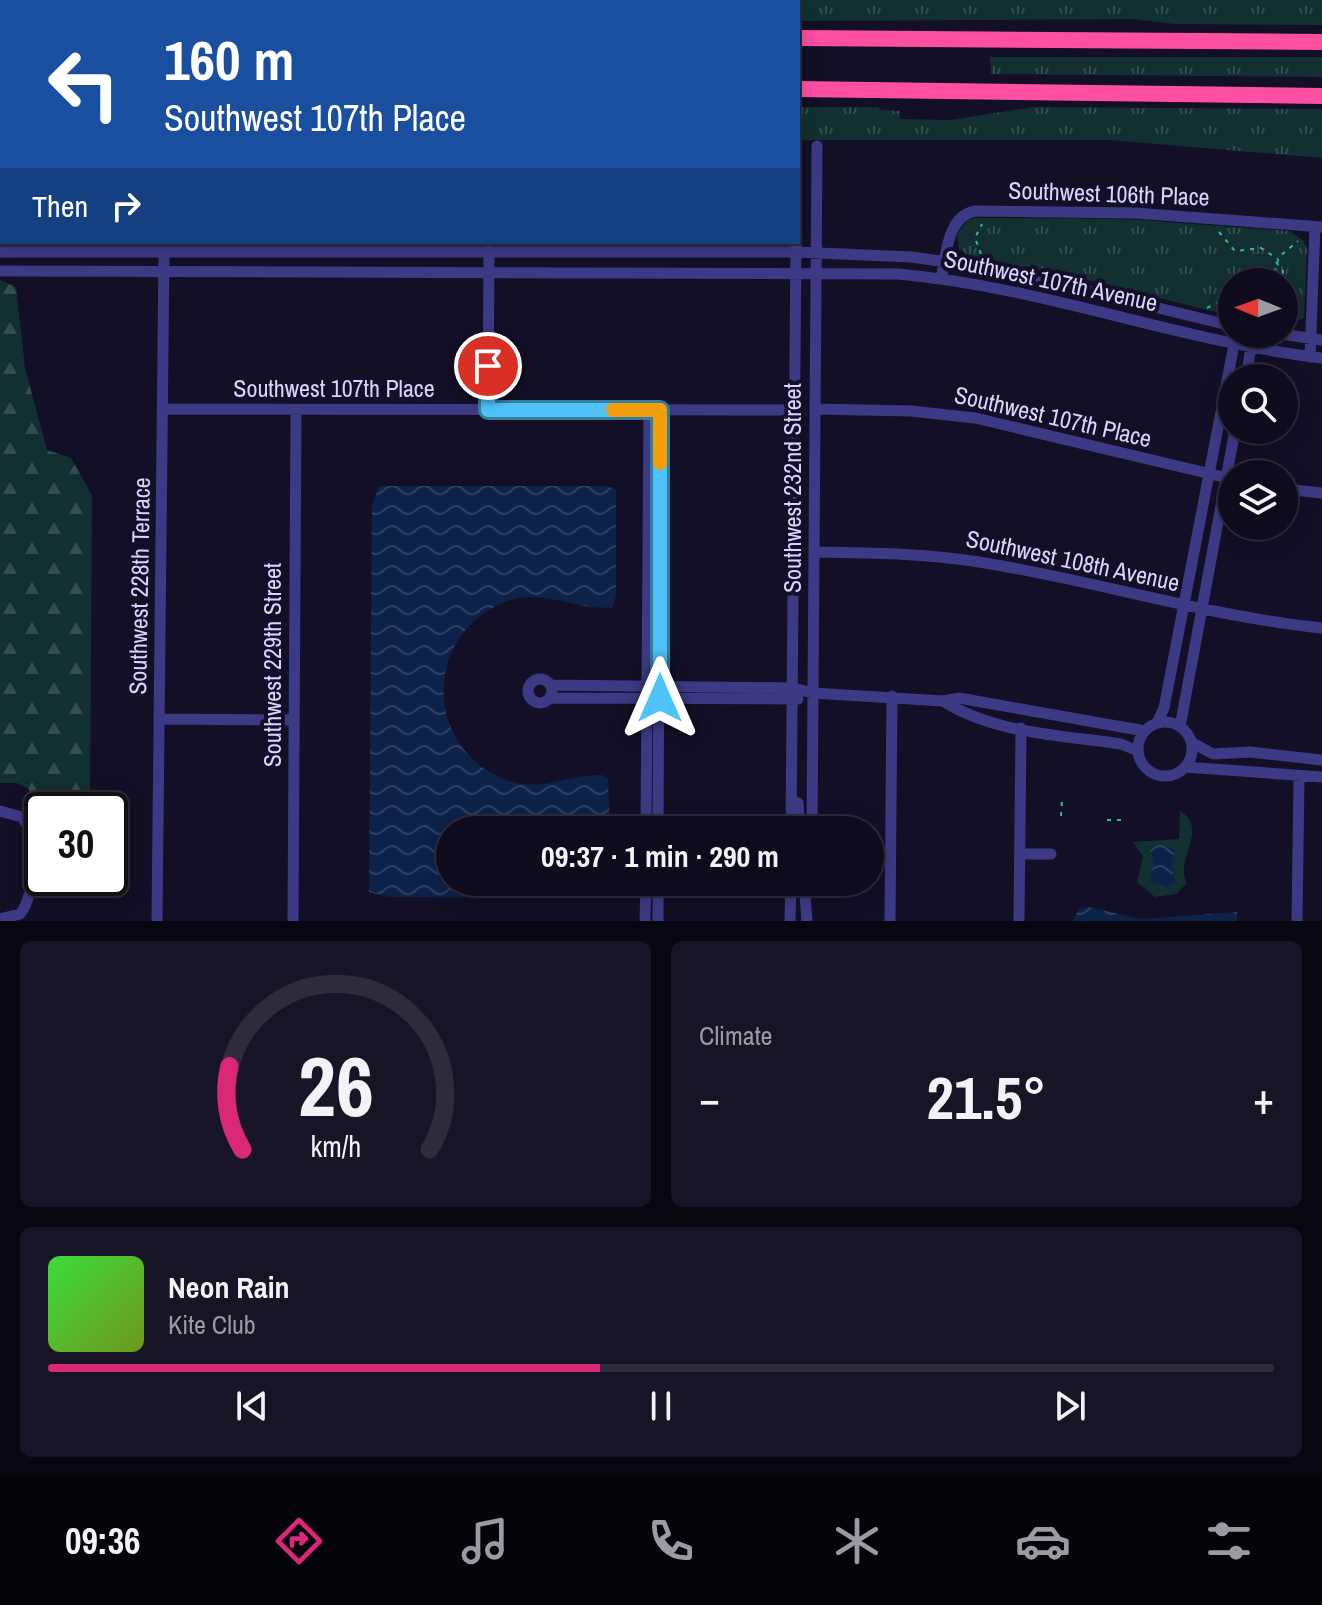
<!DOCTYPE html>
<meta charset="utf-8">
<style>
body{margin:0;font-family:"Archivo Narrow",sans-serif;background:#171425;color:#f1f3f6;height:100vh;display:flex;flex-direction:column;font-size:30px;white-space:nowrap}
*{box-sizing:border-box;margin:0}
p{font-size:26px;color:#9b9ba3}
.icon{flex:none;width:44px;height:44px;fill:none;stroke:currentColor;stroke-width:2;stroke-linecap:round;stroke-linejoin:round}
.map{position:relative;height:921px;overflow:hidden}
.side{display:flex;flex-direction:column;gap:20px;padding:20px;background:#08060f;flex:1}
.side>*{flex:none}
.banner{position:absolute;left:0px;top:0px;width:800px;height:244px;box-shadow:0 4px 20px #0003,0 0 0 2px #2e2b3b;background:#1a4fa0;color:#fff;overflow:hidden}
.needle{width:52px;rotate:271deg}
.tools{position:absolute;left:1218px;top:268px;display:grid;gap:16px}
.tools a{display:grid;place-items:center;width:80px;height:80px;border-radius:50%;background:#0e0b1c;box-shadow:0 4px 20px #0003,0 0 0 2px #2e2b3b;font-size:40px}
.speed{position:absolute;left:24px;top:792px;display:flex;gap:16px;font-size:40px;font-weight:700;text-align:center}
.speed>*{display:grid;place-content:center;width:104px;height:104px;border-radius:50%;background:#0e0b1c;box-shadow:0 4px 20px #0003,0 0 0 2px #2e2b3b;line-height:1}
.speed .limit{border:4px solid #111;border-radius:12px;background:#fff;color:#111}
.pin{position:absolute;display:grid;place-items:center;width:68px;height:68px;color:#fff;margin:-34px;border:4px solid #fff;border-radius:50%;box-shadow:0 2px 8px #0007}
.me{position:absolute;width:88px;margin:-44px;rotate:0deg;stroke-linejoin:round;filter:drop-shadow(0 0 6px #0008)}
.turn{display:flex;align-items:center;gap:28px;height:168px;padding:0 32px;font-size:36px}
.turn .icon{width:104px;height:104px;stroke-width:2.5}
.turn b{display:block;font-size:56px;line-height:68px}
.then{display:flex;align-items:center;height:76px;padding:0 32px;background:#0003;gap:16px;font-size:30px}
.big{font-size:60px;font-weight:800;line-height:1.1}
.side .widget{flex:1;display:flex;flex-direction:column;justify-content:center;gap:12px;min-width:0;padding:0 28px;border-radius:12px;background:#171425}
.side .dial{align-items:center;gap:0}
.dial svg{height:208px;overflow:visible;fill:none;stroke:#2e2b3b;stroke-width:7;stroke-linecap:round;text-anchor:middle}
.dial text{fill:#f1f3f6;stroke:none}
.song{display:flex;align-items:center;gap:24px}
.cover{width:96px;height:96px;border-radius:12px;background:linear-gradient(135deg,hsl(120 70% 55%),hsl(80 70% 35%))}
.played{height:8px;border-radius:4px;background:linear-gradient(90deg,#db2777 45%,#2e2b3b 45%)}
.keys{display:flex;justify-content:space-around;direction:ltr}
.heat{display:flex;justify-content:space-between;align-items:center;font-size:44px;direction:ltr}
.side .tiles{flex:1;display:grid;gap:20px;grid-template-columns:1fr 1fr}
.widget:last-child{grid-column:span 2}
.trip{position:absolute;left:436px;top:816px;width:448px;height:80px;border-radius:40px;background:#0e0b1c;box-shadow:0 4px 20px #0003,0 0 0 2px #2e2b3b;font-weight:800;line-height:80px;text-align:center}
.tabs{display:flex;height:128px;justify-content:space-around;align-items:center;background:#06040b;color:#9b9ba3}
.tabs .icon{width:56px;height:56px}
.tabs .active{color:#db2777}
.tabs b{font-size:36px;color:#f1f3f6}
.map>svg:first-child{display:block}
.grass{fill:url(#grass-tufts)}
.forest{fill:url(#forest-firs)}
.pitch{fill:#12302f}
.water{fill:url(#water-waves)}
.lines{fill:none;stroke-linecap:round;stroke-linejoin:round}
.stream{stroke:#0c2248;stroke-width:4}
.path{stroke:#2fb8b0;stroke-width:2;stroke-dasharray:4 6;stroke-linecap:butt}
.minor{stroke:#3d3a85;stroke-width:11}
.highway{stroke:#ff4fa3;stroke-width:16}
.route-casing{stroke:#337fa1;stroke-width:20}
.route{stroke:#4fc3f7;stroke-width:14}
.slow{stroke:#f59e0b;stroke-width:14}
.labels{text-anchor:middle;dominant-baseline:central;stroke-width:8;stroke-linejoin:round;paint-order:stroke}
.street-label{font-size:24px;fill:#d9d4ff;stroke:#130f26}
</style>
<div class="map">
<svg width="1322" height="921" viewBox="0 0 1322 921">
<defs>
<pattern id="grass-tufts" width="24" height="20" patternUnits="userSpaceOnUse" patternTransform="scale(2)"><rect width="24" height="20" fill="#12302f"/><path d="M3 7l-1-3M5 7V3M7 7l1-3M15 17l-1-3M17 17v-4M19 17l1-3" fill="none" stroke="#344d4e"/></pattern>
<pattern id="forest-firs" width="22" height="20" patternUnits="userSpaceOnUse" patternTransform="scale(2)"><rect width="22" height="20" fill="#12302f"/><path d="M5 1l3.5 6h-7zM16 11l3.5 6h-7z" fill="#344d4e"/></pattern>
<pattern id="water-waves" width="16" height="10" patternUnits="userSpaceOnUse" patternTransform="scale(2)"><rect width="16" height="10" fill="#0c2248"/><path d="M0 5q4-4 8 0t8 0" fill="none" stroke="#2f4163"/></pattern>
</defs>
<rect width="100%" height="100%" fill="#130f26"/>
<path class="grass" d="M0 0H1322V25L1175 24 1132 19 798 21V2H2L0 15Z
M990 57H1322V77L991 74Z
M798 107H879L880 110 900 111V119L950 120 1034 107 1322 109V158L1111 140H798Z
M975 218 1126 219 1289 231 1304 241 1307 250 1304 318 1284 327V282H1232V316L1071 276 970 257 959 249 957 234 967 221Z"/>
<path class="forest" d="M0 280 16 287 25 368 47 450 71 458 92 495 90 802 31 799 29 789 17 783H0Z"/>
<path class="pitch" d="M1180 811C1210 830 1174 858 1187 883L1176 894 1155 897 1137 882 1143 857 1133 842 1179 839Z"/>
<path class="water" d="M379 486H606L616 489V596L612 607C578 612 546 589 511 600 423 629 421 747 506 780 540 793 568 774 602 775L608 779 610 830H450V882H609L606 895 566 898 388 897 369 892 372 506Z
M1161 844 1175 850 1171 866 1175 882 1167 887 1150 882 1154 863 1150 849Z
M1089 907 1141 919 1237 912V921H1073L1079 909Z"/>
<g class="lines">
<path class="stream" d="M87 0V2"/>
<path class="path" d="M1219 232 1235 251 1261 248 1278 259
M981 254 975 238 982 224
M1276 262 1283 271V282
M1271 282 1279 257 1298 241
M1207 308 1232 295
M1284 313 1290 323
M1061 816 1062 800
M1107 820H1125"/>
<path class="minor" d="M0 153H2
M0 187H2
M0 252H796L911 257 999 269 1232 326
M0 271 898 274C1043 287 1178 341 1322 358
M941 278C947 255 946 217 975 211L1135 213 1322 227
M1281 334 1322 340
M1310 357 1315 227
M1246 378 1253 334
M163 409 794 410
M815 409 911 411 975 418 1232 479
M488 410 489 251
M1284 489 1322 493
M814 552C869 553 924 553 979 562 1094 580 1205 616 1322 628
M528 691a12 12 0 1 1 24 0a12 12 0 1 1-24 0Z
M551 685 793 688 813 693 943 701 959 698 1145 731
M551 698 798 699
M943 701C995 734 1063 735 1121 744L1138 751
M160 719 293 720
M1138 749a27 27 0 1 1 54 0a27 27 0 1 1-54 0Z
M1157 723 1164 708 1236 334
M1180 727 1235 430
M1191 742 1213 754 1250 752 1322 760
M1185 767 1322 777
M798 803 800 830
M0 811 22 817C38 836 36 895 20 914L0 919
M646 830 649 410
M658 830 660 410
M791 830 796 242
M812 830 817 146
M1020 854H1051
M804 882 807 921
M157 921 164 252
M293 921 296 410
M645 921 646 882
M658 921V882
M790 921 791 882
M890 921 892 696
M1019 921 1021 728
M1297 921 1299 776"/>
<path class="highway" d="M0 30H2
M798 38 1322 42
M0 83H2
M798 89 1322 96"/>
</g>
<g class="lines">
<defs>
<path id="route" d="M488 366V410H660V698"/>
</defs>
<use href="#route" class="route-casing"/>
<use href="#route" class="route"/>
<path class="slow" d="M613 410H660V463"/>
</g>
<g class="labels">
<g class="street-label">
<text transform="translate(1109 193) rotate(2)">Southwest 106th Place</text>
<text transform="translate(1051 280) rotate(12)">Southwest 107th Avenue</text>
<text x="334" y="388">Southwest 107th Place</text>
<text transform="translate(1053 416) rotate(13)">Southwest 107th Place</text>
<text transform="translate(792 488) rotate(-90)">Southwest 232nd Street</text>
<text transform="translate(1073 560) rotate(12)">Southwest 108th Avenue</text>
<text transform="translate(139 586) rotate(-89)">Southwest 228th Terrace</text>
<text transform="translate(272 665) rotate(-90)">Southwest 229th Street</text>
</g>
</g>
</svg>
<div class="tools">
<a><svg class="needle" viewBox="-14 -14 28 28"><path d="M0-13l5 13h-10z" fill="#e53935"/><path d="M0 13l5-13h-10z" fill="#9b9ba3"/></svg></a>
<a><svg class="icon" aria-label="search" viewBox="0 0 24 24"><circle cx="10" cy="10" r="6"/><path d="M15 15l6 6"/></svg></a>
<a><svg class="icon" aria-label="layers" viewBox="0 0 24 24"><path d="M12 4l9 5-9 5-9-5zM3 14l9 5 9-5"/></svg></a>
</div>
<div class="speed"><div class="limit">30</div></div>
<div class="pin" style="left:488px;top:366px;background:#d93025"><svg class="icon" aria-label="arrive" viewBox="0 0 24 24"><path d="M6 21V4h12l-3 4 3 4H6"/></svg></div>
<svg class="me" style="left:660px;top:698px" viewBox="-20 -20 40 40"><path d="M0-17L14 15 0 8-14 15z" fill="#4fc3f7" stroke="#fff" stroke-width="4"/></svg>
<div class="trip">09:37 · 1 min · 290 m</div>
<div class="banner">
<div class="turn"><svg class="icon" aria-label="left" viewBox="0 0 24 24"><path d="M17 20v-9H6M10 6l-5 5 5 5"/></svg><div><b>160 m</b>Southwest 107th Place</div></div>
<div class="then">Then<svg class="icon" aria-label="right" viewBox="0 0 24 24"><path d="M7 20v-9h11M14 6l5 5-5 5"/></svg></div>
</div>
</div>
<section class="side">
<div class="tiles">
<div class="widget dial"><svg viewBox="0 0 100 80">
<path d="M14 69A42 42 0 1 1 86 69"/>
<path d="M14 69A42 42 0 0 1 9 37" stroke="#db2777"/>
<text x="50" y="56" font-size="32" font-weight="700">26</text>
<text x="50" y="72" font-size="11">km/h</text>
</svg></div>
<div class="widget"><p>Climate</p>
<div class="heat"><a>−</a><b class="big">21.5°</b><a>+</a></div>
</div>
<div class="widget">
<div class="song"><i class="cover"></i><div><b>Neon Rain</b><p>Kite Club</p></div></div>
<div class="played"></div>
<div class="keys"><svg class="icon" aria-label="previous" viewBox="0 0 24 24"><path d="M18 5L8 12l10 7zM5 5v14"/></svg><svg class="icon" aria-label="pause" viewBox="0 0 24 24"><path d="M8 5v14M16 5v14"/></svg><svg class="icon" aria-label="next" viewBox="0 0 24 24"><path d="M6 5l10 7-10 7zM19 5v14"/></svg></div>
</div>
</div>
</section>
<nav class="tabs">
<b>09:36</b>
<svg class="icon active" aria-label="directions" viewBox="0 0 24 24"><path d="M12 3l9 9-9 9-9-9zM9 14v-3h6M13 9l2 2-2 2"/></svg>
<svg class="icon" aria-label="music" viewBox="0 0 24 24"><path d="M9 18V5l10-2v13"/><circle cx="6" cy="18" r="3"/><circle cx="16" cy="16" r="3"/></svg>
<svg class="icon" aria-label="phone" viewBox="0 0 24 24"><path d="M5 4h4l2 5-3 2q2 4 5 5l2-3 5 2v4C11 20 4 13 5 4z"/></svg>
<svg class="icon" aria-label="climate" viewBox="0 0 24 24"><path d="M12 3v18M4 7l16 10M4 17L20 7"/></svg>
<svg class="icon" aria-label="car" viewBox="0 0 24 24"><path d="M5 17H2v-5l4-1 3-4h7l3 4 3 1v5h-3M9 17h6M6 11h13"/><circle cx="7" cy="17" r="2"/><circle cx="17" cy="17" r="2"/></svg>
<svg class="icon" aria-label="filters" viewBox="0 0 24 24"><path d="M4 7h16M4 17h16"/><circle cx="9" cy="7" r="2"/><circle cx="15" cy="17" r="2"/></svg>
</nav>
